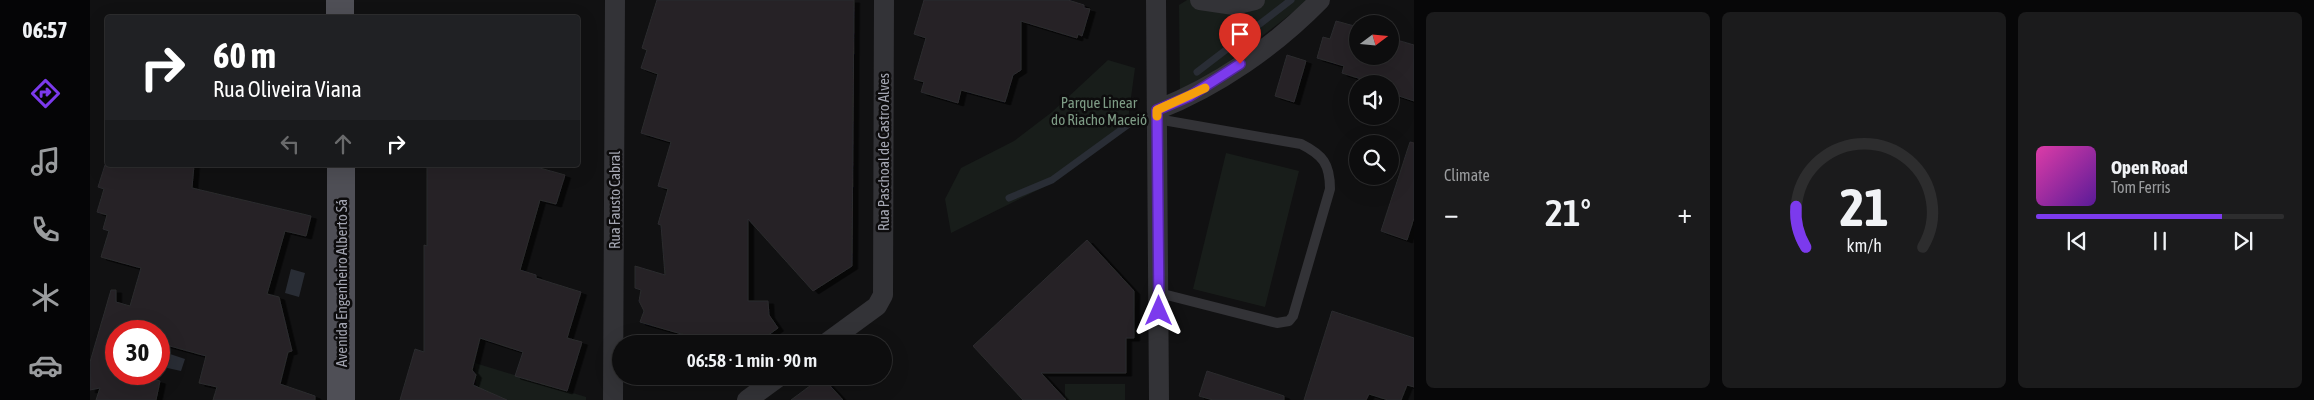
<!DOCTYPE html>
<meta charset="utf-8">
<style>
body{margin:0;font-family:"Asap Condensed",sans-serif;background:#1b1b1c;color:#f1f3f6;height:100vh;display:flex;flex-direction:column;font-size:19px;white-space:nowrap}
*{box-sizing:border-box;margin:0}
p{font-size:16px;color:#9a9c9e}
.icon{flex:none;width:28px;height:28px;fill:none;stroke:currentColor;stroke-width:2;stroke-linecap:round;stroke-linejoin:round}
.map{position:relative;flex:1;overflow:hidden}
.side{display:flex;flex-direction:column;gap:12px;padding:12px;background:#070708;width:900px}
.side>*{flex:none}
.hud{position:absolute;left:15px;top:15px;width:475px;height:152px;border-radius:5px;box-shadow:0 5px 20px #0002,0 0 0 1px #2d2d2e;background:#202124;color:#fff;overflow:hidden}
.needle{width:32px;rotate:74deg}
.fabs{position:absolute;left:1259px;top:15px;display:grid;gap:10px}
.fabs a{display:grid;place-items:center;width:50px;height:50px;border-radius:50%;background:#0d0d0e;box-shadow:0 5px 20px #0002,0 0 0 1px #2d2d2e;font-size:25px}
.speed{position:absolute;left:15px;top:320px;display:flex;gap:10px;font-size:25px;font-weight:700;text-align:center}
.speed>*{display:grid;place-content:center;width:65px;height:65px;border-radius:50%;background:#0d0d0e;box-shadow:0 5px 20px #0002,0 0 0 1px #2d2d2e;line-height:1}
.speed .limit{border:8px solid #d22;background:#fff;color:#111}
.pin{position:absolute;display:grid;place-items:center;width:42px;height:42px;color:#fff;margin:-51px -21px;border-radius:50% 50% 50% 0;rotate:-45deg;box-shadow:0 0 5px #0007}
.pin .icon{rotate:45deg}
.me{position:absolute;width:55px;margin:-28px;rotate:0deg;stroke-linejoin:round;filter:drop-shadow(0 0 4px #0008)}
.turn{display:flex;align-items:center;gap:18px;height:105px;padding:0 25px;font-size:22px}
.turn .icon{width:65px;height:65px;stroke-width:2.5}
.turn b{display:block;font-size:35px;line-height:42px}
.lanes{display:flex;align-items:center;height:48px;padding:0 25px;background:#0003;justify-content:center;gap:25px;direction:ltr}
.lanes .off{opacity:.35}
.big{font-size:38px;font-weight:600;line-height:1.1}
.side .tile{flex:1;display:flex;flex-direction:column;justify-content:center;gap:8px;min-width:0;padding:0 18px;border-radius:8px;background:#1b1b1c}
.side .dial{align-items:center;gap:0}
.dial svg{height:130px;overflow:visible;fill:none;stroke:#2d2d2e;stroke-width:7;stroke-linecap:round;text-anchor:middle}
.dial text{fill:#f1f3f6;stroke:none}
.song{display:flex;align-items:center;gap:15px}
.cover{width:60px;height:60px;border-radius:8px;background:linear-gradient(135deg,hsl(320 70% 55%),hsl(270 70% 35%))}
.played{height:5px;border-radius:2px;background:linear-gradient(90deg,#7c3aed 75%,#2d2d2e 75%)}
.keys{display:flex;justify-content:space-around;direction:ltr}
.heat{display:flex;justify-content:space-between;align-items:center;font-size:28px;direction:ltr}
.side .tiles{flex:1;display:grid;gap:12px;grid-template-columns:repeat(3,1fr)}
.trip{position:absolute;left:522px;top:335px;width:280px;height:50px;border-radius:25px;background:#0d0d0e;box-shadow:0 5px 20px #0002,0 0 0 1px #2d2d2e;font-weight:600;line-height:50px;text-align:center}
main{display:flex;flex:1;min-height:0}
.tab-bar{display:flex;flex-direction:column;width:90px;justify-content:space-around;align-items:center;background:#050506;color:#9a9c9e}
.tab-bar .icon{width:35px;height:35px}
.tab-bar .active{color:#7c3aed}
.tab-bar b{font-size:22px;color:#f1f3f6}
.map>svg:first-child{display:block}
.green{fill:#181d1a}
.water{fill:#292d35}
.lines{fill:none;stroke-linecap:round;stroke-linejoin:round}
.stream{stroke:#292d35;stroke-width:7}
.building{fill:#252426;stroke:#2c2b2e;filter:url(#shadow)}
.service{stroke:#333337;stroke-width:10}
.minor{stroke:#333337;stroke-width:20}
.primary{stroke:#4f4f56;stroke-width:28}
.route-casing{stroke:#51269a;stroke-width:12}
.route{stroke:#7c3aed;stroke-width:9}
.slow{stroke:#f59e0b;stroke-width:9}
.labels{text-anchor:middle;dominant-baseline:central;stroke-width:5;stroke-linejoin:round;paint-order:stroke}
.park-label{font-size:15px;fill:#7d9b85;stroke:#0d0c0d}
.street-label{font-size:15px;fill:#a4a6b2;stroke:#0d0c0d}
</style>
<main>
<nav class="tab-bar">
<b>06:57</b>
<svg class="icon active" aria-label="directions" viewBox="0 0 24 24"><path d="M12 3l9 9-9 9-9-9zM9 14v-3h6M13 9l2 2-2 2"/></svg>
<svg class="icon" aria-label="music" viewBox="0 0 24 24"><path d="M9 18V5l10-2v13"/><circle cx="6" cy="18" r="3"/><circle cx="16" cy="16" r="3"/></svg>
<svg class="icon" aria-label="phone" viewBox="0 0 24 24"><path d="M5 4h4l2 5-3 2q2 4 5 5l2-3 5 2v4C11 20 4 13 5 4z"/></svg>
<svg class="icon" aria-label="climate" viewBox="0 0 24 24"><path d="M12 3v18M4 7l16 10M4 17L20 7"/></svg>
<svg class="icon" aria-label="car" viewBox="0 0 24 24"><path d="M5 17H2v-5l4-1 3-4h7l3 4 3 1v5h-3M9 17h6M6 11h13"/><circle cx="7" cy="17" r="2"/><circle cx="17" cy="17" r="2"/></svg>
</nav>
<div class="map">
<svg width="1324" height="400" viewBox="0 0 1324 400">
<defs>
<filter id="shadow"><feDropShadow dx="5.5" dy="3" stdDeviation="0" flood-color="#0009"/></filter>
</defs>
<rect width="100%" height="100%" fill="#111112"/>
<path class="green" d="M1097 0H1219L1090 99 1089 5Z
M1018 60 1045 68 1037 127 964 182 861 233 855 199 871 168 924 141 962 112Z
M1136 153 1209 171 1175 307 1103 289Z
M385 363 496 397V400H387Z
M975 384H1035V400H975Z"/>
<path class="water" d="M201 269 215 273 209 297 195 293Z
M71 351 95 359 91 371 73 367 71 374H69Z"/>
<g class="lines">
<path class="stream" d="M1107 72 1201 0
M919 198 962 180 1039 124"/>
</g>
<path class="building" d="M567 0H764L762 266 723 291 658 219V301H678L679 315 688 328 666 344H626L550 322 554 311 549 301 551 290 545 288V266L575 275 571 225 568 224 578 189 568 186 581 142 551 133 568 74 551 68 557 50 552 48Z
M834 0H978L994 5V8L1000 9 992 36 988 34 987 38 931 21V70L923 75 915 102 871 90 868 103 831 92 834 82 824 79 836 38 824 34Z
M1246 21 1268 27V56H1300V38L1324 45V101L1300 93V84H1287L1252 73 1254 66 1227 58 1233 37 1240 39Z
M1197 55 1216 61 1204 102 1185 96Z
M1320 142 1324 143V218L1317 240 1291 231Z
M15 165H104L102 188 221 216 216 236 195 231 177 294 189 297 202 351 198 352 190 384 225 396V400H123L127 387 109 383 116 356 69 343V331H26V374H45L70 381 66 400H6L10 388 0 390V362L21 290H26V302L40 306 51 268 11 257 19 231 13 229 17 215 7 212 14 189 8 187Z
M337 165H439L475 175 466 204 450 200 430 270 446 275V278L491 292 477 338 492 342 477 391 425 376 433 352 390 338 382 370 386 375 383 385 417 400H310L325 349 334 352V245L337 246Z
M997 240 1044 291V338H1036V373H951L976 400H933L883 346Z
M1242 311 1324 338V387L1317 385 1311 400H1298L1279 394 1276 400H1214Z
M1117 371 1194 396V400H1123L1109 396Z
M732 377 753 400H701Z"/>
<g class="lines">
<path class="service" d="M1067 119 1211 144C1233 155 1240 164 1240 189L1203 316 1199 321 1187 323 1069 293"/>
<path class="minor" d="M1066 0 1069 400
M1110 0 1144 5 1165 0
M1067 110C1128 86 1185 46 1230 0
M735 344 787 306 793 295 794 0
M523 400 525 0
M657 400 690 376"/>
<path class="primary" d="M250 0V18
M251 165V400"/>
</g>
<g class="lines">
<defs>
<path id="route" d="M1069 311 1067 110 1100 96 1150 64"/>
</defs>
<use href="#route" class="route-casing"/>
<use href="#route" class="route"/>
<path class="slow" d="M1067 116V110L1115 88"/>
</g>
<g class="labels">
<g class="park-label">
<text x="1009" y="102">Parque Linear<tspan x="1009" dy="17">do Riacho Maceió</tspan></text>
</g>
<g class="street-label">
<text transform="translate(793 152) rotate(-90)">Rua Paschoal de Castro Alves</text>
<text transform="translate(524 200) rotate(-90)">Rua Fausto Cabral</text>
<text transform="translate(251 283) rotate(-90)">Avenida Engenheiro Alberto Sá</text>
</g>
</g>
</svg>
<div class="fabs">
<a><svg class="needle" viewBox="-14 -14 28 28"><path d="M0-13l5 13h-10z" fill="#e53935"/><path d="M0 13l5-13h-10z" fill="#9a9c9e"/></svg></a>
<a><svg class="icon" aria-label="sound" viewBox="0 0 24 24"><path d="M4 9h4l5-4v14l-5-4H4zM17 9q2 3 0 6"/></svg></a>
<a><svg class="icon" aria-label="search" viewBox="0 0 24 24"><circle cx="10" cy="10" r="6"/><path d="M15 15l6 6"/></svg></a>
</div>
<div class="speed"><div class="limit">30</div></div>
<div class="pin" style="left:1150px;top:64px;background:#d93025"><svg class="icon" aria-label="arrive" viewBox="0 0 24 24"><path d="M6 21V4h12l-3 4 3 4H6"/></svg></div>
<svg class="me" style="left:1069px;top:311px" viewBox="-20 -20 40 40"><path d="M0-17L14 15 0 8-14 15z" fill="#7c3aed" stroke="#fff" stroke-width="4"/></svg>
<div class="trip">06:58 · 1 min · 90 m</div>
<div class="hud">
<div class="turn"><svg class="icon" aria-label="right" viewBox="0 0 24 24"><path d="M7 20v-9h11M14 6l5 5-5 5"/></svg><div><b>60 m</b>Rua Oliveira Viana</div></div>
<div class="lanes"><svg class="icon off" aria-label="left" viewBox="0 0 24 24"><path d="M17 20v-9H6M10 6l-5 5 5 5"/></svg><svg class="icon off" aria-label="ahead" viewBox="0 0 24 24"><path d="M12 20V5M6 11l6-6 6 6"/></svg><svg class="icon" aria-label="right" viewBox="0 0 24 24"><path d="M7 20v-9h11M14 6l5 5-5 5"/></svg></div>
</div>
</div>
<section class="side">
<div class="tiles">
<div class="tile"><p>Climate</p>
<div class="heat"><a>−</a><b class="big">21°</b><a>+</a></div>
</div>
<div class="tile dial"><svg viewBox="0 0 100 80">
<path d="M14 69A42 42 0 1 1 86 69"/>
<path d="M14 69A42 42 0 0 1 8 44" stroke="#7c3aed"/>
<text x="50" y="56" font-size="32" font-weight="700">21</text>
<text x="50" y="72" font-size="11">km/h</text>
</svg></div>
<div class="tile">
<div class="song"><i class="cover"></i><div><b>Open Road</b><p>Tom Ferris</p></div></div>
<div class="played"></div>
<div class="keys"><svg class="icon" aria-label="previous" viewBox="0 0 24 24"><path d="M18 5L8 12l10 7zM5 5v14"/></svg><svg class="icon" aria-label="pause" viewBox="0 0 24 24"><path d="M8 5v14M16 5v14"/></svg><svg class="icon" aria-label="next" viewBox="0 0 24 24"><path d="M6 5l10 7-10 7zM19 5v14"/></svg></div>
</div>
</div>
</section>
</main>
